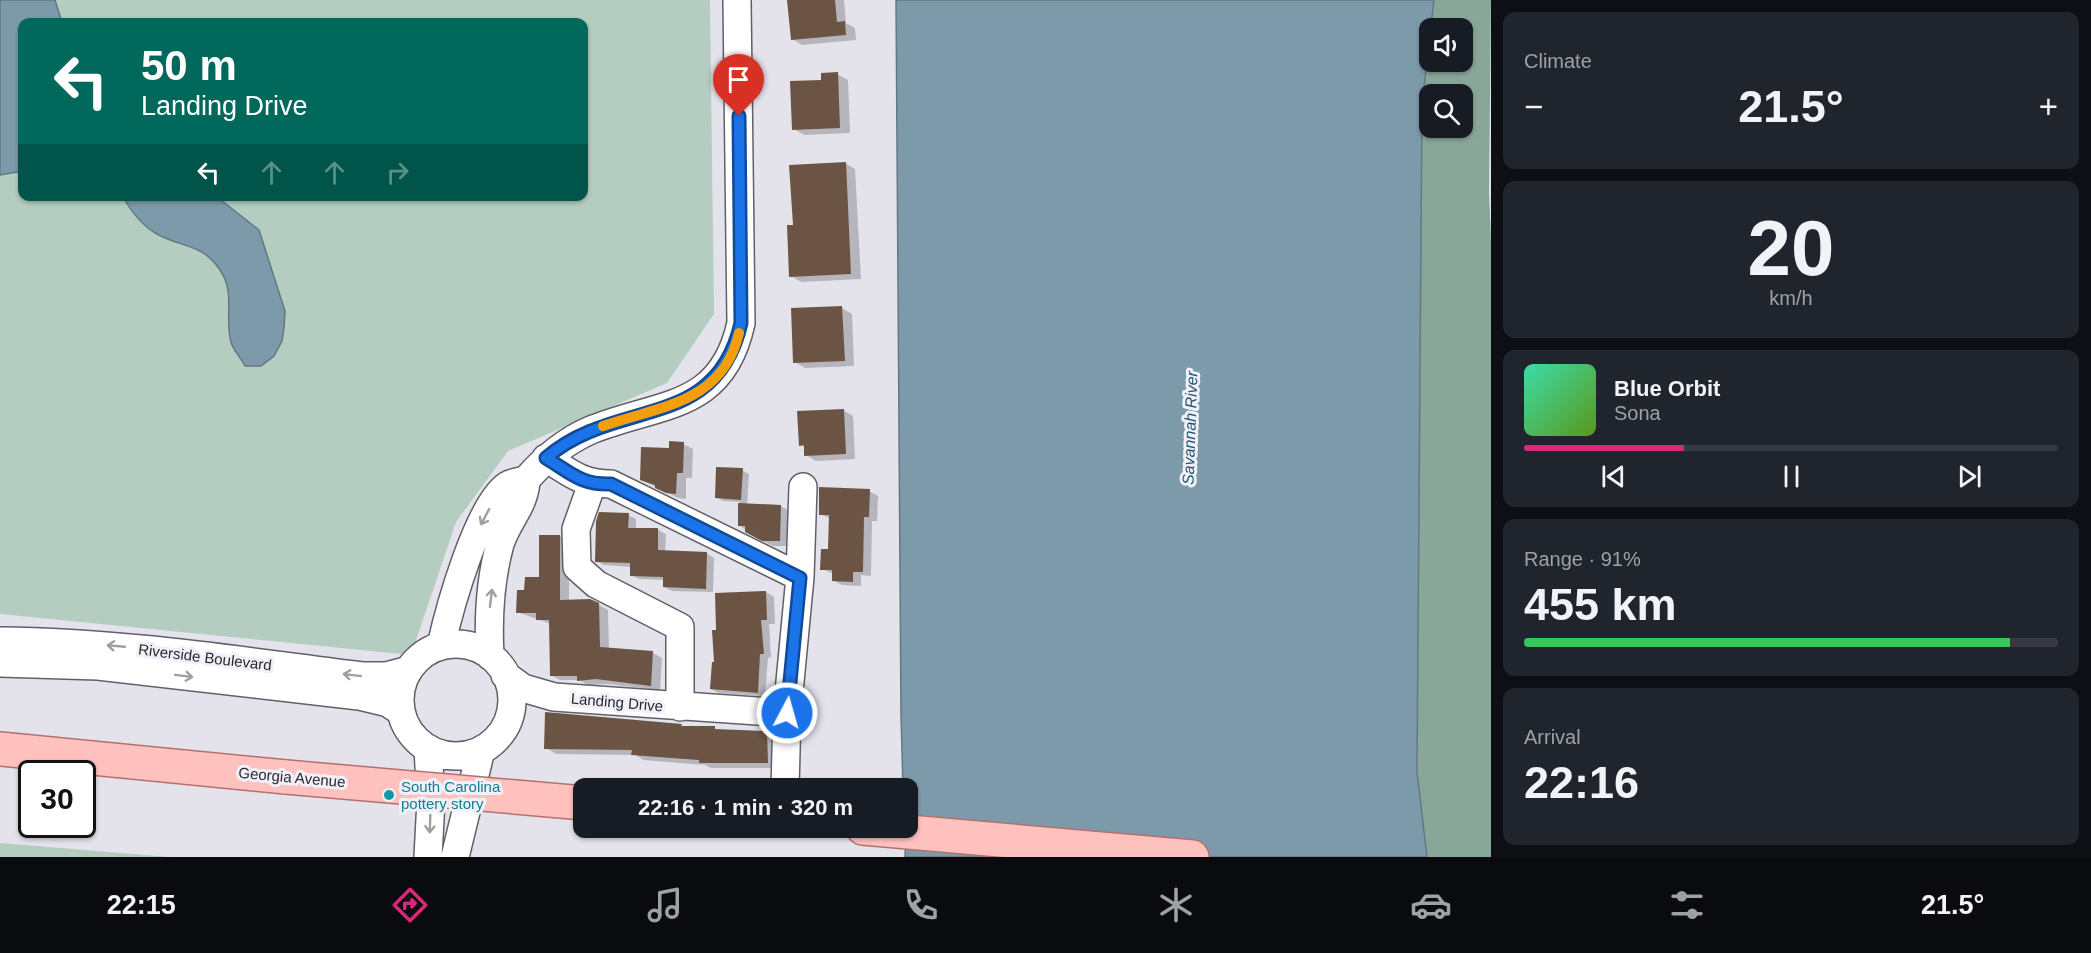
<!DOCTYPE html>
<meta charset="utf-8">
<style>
body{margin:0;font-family:Helvetica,sans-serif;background:#20242c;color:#f1f3f6;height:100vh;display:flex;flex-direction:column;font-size:22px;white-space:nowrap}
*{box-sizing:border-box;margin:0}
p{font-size:20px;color:#9ea1a6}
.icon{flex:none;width:33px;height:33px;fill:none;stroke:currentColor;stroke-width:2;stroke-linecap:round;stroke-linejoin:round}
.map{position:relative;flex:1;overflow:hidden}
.sheet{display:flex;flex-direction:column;gap:12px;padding:12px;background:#0d0f14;width:600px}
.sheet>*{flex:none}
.top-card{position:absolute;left:18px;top:18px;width:570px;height:183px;border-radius:12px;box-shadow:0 2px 4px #0004;background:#00695c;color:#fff;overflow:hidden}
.tools{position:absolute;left:1419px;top:18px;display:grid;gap:12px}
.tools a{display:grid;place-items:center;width:54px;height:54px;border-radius:12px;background:#171b24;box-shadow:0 2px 4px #0004;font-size:30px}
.speed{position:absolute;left:18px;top:760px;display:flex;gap:12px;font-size:30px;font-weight:700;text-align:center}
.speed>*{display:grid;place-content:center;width:78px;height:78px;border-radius:50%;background:#171b24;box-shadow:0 2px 4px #0004;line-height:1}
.speed .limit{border:3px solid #111;border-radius:9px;background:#fff;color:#111}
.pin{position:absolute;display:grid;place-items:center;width:51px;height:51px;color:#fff;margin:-62px -26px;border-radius:50% 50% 50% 0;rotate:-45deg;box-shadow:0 0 6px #0007}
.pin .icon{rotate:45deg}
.me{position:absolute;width:66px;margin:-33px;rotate:6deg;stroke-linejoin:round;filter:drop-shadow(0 0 4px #0008)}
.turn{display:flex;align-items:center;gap:21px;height:126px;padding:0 24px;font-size:27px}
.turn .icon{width:78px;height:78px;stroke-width:2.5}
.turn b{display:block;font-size:42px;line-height:51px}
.lanes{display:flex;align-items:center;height:57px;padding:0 24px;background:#0003;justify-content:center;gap:30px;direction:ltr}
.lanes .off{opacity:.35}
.big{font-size:45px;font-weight:800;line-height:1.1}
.sheet .tile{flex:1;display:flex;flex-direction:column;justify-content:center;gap:9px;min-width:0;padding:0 21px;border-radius:12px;background:#20242c}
.sheet .dial{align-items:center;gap:0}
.dial b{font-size:78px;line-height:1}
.song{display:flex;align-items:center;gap:18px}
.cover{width:72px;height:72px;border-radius:9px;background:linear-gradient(135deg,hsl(160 70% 55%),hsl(90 70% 35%))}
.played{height:6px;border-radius:3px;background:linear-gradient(90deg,#db2777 30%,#363941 30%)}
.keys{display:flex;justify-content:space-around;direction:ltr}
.heat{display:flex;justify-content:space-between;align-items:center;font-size:33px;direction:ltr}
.charge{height:9px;border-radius:4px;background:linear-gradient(90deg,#34c759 91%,#363941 0)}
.trip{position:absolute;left:573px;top:778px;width:345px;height:60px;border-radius:12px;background:#171b24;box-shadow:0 2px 4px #0004;font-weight:800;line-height:60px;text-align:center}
.tabs{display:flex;height:96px;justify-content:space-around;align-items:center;background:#090b0e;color:#9ea1a6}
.tabs .icon{width:42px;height:42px}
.tabs .current{color:#db2777}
.tabs b{font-size:27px;color:#f1f3f6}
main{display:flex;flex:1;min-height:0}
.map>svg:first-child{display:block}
.green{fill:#b4cdc0;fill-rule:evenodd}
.forest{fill:#89a798;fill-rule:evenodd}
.water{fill:#7d9aaa;stroke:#647884;stroke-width:1.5}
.shadow{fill:#0003}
.building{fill:#6c5444}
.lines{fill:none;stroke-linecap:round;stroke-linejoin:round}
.minor-casing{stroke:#616068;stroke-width:30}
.major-casing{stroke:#b4706f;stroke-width:36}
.minor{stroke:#fff;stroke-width:27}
.major{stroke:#ffc1be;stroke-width:33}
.major-bridge-casing{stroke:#b4706f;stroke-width:36;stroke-linecap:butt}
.major-bridge{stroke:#ffc1be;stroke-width:33}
.oneway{stroke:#9f9fa0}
.route-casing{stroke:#114b97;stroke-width:15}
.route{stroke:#1a73e8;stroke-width:10}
.slow{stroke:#f59e0b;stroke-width:10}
.culture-dot{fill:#0f9aa8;stroke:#f1f0f9;stroke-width:2}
.labels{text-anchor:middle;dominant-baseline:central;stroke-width:6;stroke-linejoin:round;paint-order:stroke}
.street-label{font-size:15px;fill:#29292c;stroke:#f1f0f9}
.culture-label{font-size:15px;fill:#0d838f;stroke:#f1f0f9;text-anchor:start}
.water-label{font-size:16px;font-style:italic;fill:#1f566f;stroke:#f1f0f9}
</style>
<main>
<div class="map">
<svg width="1491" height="857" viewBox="0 0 1491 857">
<rect width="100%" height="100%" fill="#e4e3ec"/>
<path class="green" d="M0 0H710L714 314 667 383 508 451 456 522 411 655 0 614ZM22 22H584V196H22Z
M0 843 170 857H0Z"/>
<path class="forest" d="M1434 0H1491L1489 192 1491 239V857H1427L1417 772 1422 105 1429 41 1430 62H1462V28H1431ZM1430 94H1462V128H1430Z"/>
<path class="water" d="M0 0H55L62 22H22V171L0 175Z
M896 0H1434L1422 105 1417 772 1427 857H905L908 789H903L901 714Z
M123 197H217L259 230 285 311 284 328 282 341 274 356 261 366H245C241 358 233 350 231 342 224 317 236 293 220 270 202 243 182 248 157 234 142 226 131 211 123 197Z"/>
<path class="shadow" d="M789 0H844L846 23 855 28 856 40 802 45 792 39Z
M837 74 848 80 850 133 804 135 794 129Z
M845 163 855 169 861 279 801 282 791 276 795 226Z
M842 308 852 314 854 366 805 368 795 362 793 309Z
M843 410 853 416 855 459 816 461 806 455V448L800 445Z
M683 444 693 449 692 478H686V499L678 498 641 480 671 450Z
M742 470 749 474 747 505 781 506 791 512 790 546H773L757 538 739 525 740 502 723 501 716 497Z
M869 491 878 496 877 521H872L871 576 861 575V586L842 585 834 581V574L822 569 829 550 831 519 820 514Z
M628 515 636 519V529L658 530 666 534 665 552 706 553 714 558 713 592 672 591 664 587 665 580 639 579 631 575 632 567 603 565 596 560Z
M560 536 569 542V601L590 600 608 610 609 650 653 653 662 658 660 690 607 684 588 685 579 680H560L551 675V624L517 612 526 592 540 579V537Z
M766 592 774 597 775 624H769L771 657 768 658 765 696 719 693 711 689 718 631Z
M681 725 686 728H714L720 731 767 732 777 738V768H711L705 765 643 760 636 755 556 754 546 748Z"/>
<path class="building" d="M787 0H835L837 22 845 21 846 35 791 40Z
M838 72 840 128 792 130 790 81 821 80V73Z
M846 162 851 274 789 277 787 225H793L789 165Z
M842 306 845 361 793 363 791 308Z
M844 409 846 454 804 456V445L799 446 797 411Z
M669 441 684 442 683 473H677L676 494 666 493 655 488V485L640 480 641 447 669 448Z
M716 467 743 468 741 500 715 498Z
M819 487 870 489 869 517H864L863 572H853V582L832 581V570H820L821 549H828L829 515H819Z
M738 503 781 505 780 541H762L745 532V526H738Z
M599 512 629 513 628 528H658V550L707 552 706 589 663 587V577L630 576V563L595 562 596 521Z
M539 535H560V600L590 599 599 603 600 647 653 651 651 686 596 679 577 681V676H550L549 620H536V613H516L517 590H524L525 577H539Z
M766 591 767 620H761L764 654H760L758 693 710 689 712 662H714L712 630H716L715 593Z
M545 712 682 724 681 726H715V729L767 731 768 763H699V760L631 755 632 750 544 749Z"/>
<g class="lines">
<defs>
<path id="minor" d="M546 458C571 473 581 484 611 484L800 577
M526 480C545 458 565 441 591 430 660 402 722 411 741 323L737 0
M592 484 576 529 577 567 596 584 680 627V707
M0 641C122 642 242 661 362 676H386L409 670
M400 700a56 56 0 1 1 112 0a56 56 0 1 1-112 0Z
M441 646C449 610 478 504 508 485 513 482 521 481 526 480
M490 656C488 619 490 580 500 544 508 519 525 506 526 480
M0 663 98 666 359 696 388 703 400 711
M505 675 523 688 554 697 787 713 800 577 803 487
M785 789 787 713
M428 857 431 800 428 749
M455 857 481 750"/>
<path id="major" d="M0 749 286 777
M863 828 1192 857"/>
</defs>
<use href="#minor" class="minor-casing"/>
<use href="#major" class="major-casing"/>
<use href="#minor" class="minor"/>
<use href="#major" class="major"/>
<defs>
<path id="major-bridge" d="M286 777 584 803"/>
</defs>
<use href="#major-bridge" class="major-bridge-casing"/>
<use href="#major-bridge" class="major-bridge"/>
</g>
<defs><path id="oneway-shaft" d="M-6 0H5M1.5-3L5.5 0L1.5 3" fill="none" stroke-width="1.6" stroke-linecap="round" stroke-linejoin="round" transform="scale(1.5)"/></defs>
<g class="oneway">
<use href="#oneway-shaft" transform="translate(485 517) rotate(118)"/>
<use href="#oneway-shaft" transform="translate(491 598) rotate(-83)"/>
<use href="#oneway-shaft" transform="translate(116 646) rotate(-175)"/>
<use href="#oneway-shaft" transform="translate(352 675) rotate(-173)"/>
<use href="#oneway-shaft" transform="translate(184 676) rotate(7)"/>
<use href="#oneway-shaft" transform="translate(430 824) rotate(92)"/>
</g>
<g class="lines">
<defs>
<path id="route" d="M739 116 741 323C716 433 616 397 546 458 571 473 581 485 611 484L800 578 787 713"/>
</defs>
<use href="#route" class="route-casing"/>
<use href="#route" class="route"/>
<path class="slow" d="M603 426C660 406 723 403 739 333"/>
</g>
<circle class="culture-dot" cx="389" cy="795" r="6"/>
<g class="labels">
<g class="street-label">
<text transform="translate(205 657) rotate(7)">Riverside Boulevard</text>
<text transform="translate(617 702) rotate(5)">Landing Drive</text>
<text transform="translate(292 777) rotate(5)">Georgia Avenue</text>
</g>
<g class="culture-label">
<text x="401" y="786">South Carolina<tspan x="401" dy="17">pottery story</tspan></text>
</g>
<g class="water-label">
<text transform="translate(1190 428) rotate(-88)">Savannah River</text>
</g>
</g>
</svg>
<div class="tools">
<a><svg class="icon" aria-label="sound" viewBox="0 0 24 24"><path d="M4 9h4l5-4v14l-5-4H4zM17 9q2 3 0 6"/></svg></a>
<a><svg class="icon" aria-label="search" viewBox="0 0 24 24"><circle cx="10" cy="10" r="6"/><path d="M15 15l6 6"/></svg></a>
</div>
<div class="speed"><div class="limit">30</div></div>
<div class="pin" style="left:739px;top:116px;background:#d93025"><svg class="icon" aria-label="arrive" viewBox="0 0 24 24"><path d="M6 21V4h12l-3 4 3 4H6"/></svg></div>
<svg class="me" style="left:787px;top:713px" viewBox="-20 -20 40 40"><circle r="17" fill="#1a73e8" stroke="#fff" stroke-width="3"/><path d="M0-11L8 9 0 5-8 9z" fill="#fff"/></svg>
<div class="trip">22:16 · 1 min · 320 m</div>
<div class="top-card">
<div class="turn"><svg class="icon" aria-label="left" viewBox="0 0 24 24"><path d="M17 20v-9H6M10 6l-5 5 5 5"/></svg><div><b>50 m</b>Landing Drive</div></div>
<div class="lanes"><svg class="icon" aria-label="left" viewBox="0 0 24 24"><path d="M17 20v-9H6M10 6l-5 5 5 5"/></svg><svg class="icon off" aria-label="ahead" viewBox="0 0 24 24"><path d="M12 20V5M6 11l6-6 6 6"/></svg><svg class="icon off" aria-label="ahead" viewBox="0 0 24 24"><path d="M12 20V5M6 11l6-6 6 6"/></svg><svg class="icon off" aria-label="right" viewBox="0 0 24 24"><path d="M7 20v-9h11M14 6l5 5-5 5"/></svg></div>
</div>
</div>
<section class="sheet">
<div class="tile"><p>Climate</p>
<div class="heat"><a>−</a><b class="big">21.5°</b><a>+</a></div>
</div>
<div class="tile dial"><b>20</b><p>km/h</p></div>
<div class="tile">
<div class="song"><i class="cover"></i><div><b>Blue Orbit</b><p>Sona</p></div></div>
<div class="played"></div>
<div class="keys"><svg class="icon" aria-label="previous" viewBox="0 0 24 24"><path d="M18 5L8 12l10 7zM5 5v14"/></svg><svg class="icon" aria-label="pause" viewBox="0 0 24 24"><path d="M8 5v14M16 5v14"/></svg><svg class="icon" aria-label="next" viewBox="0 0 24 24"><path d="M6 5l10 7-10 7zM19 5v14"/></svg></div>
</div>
<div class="tile"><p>Range · 91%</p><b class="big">455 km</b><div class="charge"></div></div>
<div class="tile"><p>Arrival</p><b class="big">22:16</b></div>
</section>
</main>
<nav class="tabs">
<b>22:15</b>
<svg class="icon current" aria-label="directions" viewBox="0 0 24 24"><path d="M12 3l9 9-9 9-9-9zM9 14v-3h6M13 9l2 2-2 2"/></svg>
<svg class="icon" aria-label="music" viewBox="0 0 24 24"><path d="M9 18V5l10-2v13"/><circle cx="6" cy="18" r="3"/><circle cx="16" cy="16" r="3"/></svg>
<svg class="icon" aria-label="phone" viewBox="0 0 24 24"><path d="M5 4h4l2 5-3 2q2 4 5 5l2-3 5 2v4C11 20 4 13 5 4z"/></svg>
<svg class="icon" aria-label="climate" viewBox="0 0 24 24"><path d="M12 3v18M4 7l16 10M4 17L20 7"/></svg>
<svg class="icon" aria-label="car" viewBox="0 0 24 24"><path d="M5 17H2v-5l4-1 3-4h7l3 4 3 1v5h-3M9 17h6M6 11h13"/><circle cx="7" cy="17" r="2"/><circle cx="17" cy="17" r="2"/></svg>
<svg class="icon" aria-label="filters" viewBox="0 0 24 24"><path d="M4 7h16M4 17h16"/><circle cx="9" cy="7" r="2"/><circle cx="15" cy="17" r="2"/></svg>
<b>21.5°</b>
</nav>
